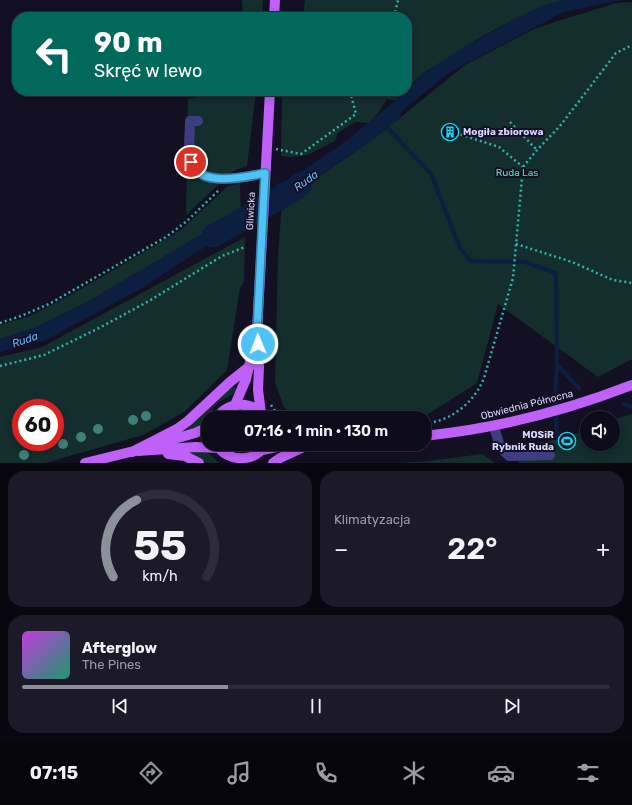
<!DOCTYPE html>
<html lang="pl">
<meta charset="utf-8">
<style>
body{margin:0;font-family:Rubik,sans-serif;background:#1c1a28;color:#f1f3f6;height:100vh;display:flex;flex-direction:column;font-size:15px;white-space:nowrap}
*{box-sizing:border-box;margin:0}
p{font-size:13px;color:#9b9ba3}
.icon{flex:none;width:22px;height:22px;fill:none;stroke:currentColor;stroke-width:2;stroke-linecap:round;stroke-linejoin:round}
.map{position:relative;height:463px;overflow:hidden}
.side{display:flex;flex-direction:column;gap:8px;padding:8px;background:#08070f;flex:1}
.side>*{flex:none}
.top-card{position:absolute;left:12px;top:12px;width:400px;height:84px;border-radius:16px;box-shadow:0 2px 10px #0003,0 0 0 1px #2e2c3a;background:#00695c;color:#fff;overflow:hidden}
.controls{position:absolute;left:580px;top:411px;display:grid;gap:8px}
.controls a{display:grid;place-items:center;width:40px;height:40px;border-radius:50%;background:#0e0c1b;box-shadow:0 2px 10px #0003,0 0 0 1px #2e2c3a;font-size:20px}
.speed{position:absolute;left:12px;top:399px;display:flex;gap:8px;font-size:20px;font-weight:700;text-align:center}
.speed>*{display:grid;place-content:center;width:52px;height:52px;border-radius:50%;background:#0e0c1b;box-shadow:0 2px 10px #0003,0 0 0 1px #2e2c3a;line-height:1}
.speed .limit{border:6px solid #d22;background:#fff;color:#111}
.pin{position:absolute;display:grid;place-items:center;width:34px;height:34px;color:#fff;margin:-17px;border:2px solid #fff;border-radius:50%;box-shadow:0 1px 4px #0007}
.me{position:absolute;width:44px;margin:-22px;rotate:359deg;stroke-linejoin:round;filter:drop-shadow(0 0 3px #0008)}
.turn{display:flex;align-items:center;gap:14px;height:84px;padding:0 16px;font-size:18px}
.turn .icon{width:52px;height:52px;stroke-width:2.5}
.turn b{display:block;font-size:28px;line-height:34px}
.big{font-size:30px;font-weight:600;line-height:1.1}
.side .card{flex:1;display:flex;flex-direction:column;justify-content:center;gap:6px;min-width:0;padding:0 14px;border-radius:16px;background:#1c1a28}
.side .dial{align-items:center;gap:0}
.dial svg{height:104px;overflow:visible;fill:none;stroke:#2e2c3a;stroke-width:7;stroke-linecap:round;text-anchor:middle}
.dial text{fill:#f1f3f6;stroke:none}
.song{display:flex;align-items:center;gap:12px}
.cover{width:48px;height:48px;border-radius:6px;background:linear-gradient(135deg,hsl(290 70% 55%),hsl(160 70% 35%))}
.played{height:4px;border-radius:2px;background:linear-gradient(90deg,#8c9099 35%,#2e2c3a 35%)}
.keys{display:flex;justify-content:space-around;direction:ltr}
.heat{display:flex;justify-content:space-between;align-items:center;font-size:22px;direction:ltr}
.side .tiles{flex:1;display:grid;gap:8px;grid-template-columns:1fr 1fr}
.card:last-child{grid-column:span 2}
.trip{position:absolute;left:201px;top:411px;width:230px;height:40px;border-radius:16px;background:#0e0c1b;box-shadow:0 2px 10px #0003,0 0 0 1px #2e2c3a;font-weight:600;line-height:40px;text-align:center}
.dock{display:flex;height:64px;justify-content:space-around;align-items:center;background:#06050b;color:#9b9ba3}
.dock .icon{width:28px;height:28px}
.dock .on{color:#8c9099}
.dock b{font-size:18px;color:#f1f3f6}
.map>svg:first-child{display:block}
.green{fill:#132e2d;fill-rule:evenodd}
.water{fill:#0c1f40}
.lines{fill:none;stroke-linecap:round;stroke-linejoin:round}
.stream{stroke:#0c1f40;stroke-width:4}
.river{stroke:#0c1f40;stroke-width:23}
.path{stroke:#34b1aa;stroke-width:2.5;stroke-dasharray:2 3;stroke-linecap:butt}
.minor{stroke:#3f3d81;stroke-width:10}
.major{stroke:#bf61f8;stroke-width:10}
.tree{fill:#3f7f78}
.route-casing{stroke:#337fa1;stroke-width:10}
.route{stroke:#4fc3f7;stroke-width:7}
.labels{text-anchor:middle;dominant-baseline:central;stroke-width:4;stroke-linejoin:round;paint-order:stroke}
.poi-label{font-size:10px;font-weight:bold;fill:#d9d5fd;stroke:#131024;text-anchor:start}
.park-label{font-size:10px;fill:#63dabd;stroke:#131024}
.street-label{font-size:10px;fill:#d9d5fd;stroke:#131024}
.water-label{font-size:11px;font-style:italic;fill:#67b5f8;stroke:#131024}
</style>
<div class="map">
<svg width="632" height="463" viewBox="0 0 632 463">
<rect width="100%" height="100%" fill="#131024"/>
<path class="green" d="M242 0H263L262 17H243Z
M305 0H566C524 11 484 34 448 58 439 64 428 69 420 76 415 80 411 85 407 90V17H303Z
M632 2V359L598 377 498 304 477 383 422 418H298L284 407 275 383 278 256 282 202 375 138 465 65 536 28 616 3Z
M232 91H256L247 166 233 171 186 215 188 99Z
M282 91H406L395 100 387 99 378 113 369 123 355 122 338 133 335 141 307 155 290 157 281 156Z
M240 184 241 211 86 303 32 329 0 339V325L30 316 67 297 119 267 181 230 228 186Z
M245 237 244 281 240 288 227 370 184 412 143 435 45 463H0V357L42 347ZM21 408H55V442H21Z
M231 386 238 389C232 396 225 398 218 403 206 413 203 430 185 430Z
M631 414H632V463H519V446L564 438 587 430V444H613V420Z
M227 444H254C246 452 235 452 227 444Z
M191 451 208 453 219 463H207L200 458 188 452Z
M482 454 495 463H396L429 461Z"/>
<path class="water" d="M566 0H621L564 12 447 74 402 111 399 119 375 138 312 181 274 211 276 184 293 179 305 169 341 145 407 91 419 76 461 49 522 15 544 5Z
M241 211V231C224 232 216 237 203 248L142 288 44 341 0 352V339L32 329 86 303Z"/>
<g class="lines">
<path class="stream" d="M385 125 431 174 460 248 471 261 525 262 556 273 557 365 555 395 557 438
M557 365 579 388
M623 404 632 407"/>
<path class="river" d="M213 236 289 193 301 184"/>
<path class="path" d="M394 17 398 0
M510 122 537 150
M456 133 499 147 523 167
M276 149 301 154 356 114 350 91
M516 244 572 262 613 280 632 283
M0 323 21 316 49 304 166 237 187 221 219 190
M0 366 44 355 101 327 149 301 222 256 245 247
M271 405 280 418
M434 422C456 417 476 399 484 378L513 278 523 167 537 150 560 126 616 53 632 45"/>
<path class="minor" d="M198 121H190C190 134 187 152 192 165 203 187 247 177 265 173
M494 426 500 447 509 456 550 455"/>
<path class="major" d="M274 17 275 0
M235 405 246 379 254 345
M261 413 258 390 259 367 257 332 270 91
M217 418C227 402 250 400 262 415
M424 436C495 429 565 411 632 385
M157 444 195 433 208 427
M216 444C227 463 256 463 266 444
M262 450 292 444
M138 451 196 447 218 448
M132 452 177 429 188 421 230 382 250 366
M168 454 185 456 199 463
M85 463 138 450
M273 463 280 458 310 444"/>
</g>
<g class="tree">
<circle cx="146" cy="416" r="5"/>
<circle cx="133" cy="420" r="5"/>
<circle cx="98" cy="429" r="5"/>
<circle cx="81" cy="437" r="5"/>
<circle cx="63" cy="444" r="5"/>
<circle cx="24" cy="455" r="5"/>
</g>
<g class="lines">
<defs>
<path id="route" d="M191 162C200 188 245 177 265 173L257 332 258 344"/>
</defs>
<use href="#route" class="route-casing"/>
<use href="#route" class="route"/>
</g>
<defs>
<symbol id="building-ring" viewBox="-11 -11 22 22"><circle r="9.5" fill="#131024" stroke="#0bdcf3" stroke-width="1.5"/><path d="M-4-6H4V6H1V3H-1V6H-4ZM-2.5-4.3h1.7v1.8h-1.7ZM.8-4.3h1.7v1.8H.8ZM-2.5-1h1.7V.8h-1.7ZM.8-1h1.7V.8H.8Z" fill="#0bdcf3"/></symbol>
<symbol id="stadium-ring" viewBox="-11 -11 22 22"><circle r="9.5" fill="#131024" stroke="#0bdcf3" stroke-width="1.5"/><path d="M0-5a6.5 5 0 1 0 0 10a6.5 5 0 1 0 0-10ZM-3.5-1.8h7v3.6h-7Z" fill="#0bdcf3"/></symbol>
</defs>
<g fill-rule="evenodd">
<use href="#building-ring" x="440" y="122" width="20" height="20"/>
<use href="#stadium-ring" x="557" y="431" width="20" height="20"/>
</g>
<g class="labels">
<g class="poi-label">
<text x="463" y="132">Mogiła zbiorowa</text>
<text x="554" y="435" text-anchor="end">MOSiR<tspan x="554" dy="12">Rybnik Ruda</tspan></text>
</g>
<g class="park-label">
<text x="517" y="173">Ruda Las</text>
</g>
<g class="street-label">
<text transform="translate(251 211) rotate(-87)">Gliwicka</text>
<text transform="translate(527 405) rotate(-14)">Obwiednia Północna</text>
</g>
<g class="water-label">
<text transform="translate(306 181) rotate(-36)">Ruda</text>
<text transform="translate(25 340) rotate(-19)">Ruda</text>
</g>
</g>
</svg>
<div class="controls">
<a><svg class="icon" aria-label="sound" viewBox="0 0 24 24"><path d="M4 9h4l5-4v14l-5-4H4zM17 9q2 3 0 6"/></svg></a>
</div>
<div class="speed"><div class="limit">60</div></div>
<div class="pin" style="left:191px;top:162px;background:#d93025"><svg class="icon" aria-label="arrive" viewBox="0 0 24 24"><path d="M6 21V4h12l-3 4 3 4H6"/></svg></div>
<svg class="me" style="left:258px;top:344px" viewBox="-20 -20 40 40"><circle r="17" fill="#4fc3f7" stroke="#fff" stroke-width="3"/><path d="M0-11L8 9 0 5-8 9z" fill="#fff"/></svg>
<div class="trip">07:16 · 1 min · 130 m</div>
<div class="top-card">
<div class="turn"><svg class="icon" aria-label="left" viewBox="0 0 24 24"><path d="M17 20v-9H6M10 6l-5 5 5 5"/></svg><div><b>90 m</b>Skręć w lewo</div></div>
</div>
</div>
<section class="side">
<div class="tiles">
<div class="card dial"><svg viewBox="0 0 100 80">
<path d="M14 69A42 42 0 1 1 86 69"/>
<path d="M14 69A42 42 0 0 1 32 10" stroke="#8c9099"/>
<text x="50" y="56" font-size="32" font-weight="700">55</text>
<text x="50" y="72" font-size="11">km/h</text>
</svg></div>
<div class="card"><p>Klimatyzacja</p>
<div class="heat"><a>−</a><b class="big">22°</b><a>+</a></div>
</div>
<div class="card">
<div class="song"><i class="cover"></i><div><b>Afterglow</b><p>The Pines</p></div></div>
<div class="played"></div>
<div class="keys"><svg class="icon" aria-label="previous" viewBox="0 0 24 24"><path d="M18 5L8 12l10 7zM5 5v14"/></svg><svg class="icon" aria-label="pause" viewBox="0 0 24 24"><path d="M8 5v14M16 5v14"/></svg><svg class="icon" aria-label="next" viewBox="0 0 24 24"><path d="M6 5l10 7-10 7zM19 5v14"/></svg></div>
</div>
</div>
</section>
<nav class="dock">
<b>07:15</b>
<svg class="icon on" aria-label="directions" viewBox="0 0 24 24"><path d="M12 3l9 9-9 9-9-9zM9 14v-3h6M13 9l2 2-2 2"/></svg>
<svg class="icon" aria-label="music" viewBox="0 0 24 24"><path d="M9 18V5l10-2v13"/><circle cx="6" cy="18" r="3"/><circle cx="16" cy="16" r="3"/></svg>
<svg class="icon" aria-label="phone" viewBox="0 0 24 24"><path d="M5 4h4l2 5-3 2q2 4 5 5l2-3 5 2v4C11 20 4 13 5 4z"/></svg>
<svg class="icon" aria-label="climate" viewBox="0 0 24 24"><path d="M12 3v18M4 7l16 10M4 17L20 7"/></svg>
<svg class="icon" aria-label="car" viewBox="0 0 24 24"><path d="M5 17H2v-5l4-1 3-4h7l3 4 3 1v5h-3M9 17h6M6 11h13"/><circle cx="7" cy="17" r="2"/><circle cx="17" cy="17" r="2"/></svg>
<svg class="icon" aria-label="filters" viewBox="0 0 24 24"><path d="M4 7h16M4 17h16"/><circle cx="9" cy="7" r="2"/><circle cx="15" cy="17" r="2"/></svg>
</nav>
